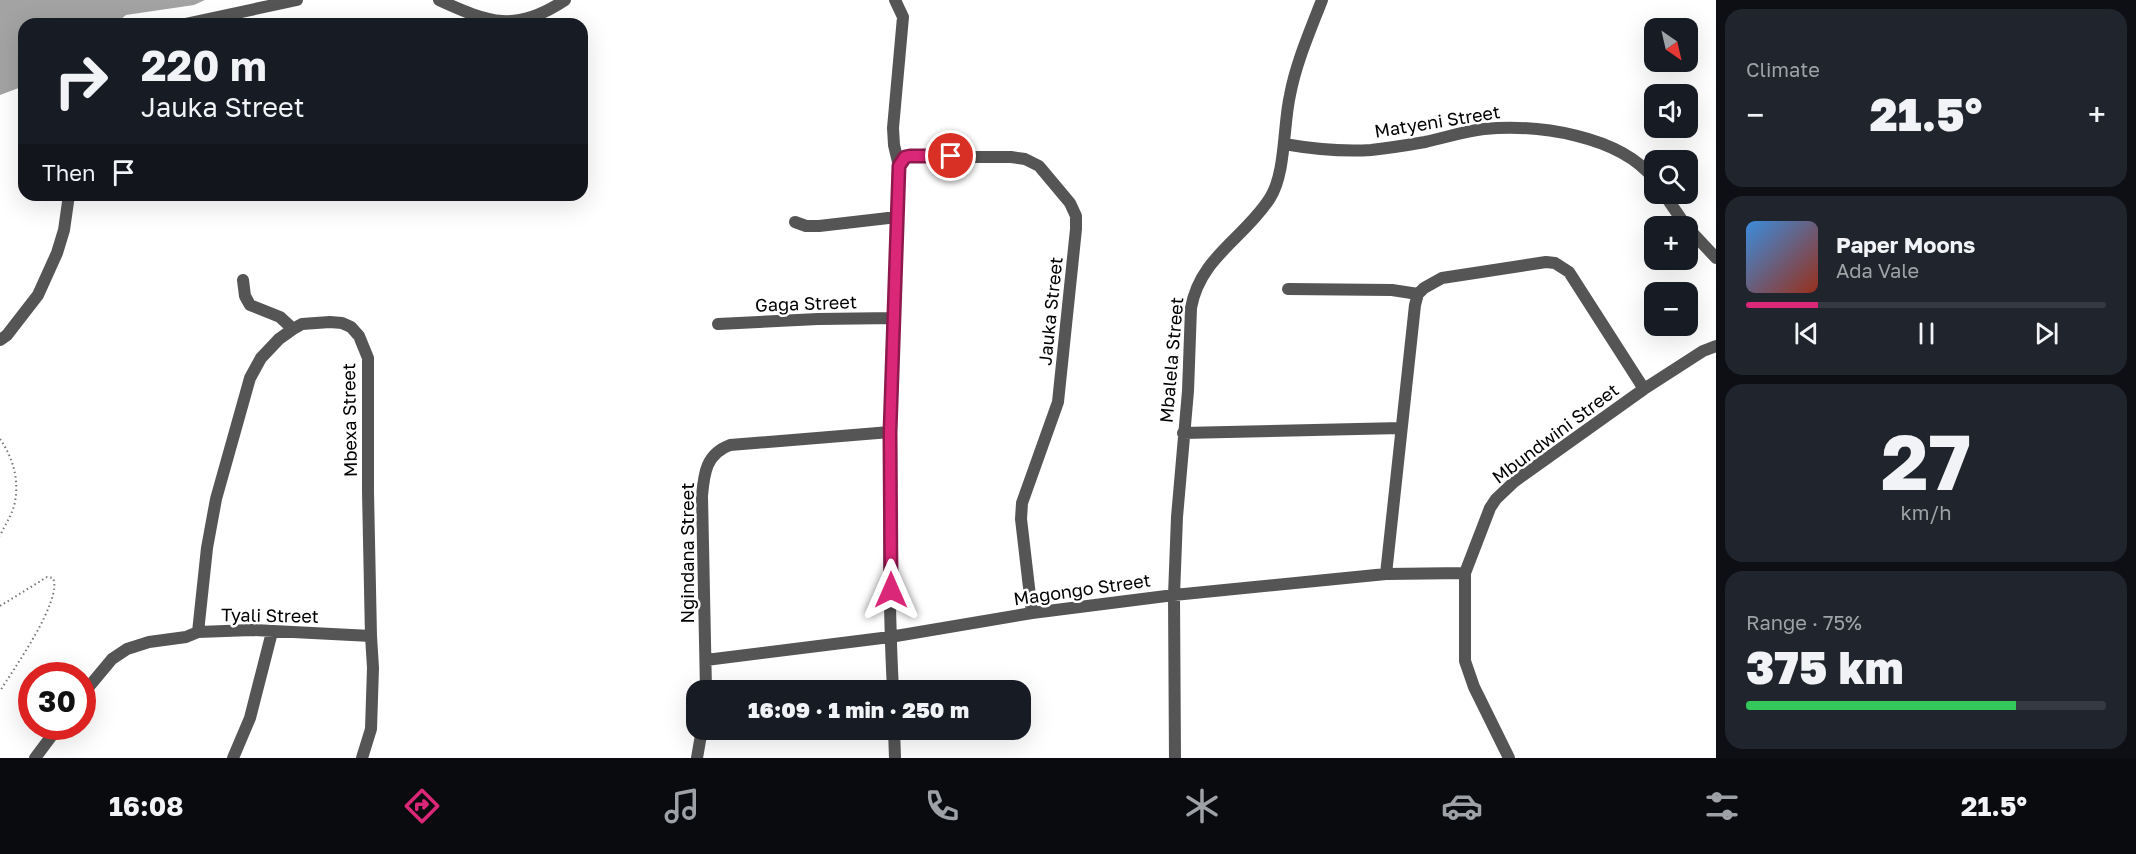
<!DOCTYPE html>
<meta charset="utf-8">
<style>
body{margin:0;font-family:"Golos Text",sans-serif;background:#20242c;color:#f1f3f6;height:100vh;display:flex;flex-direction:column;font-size:22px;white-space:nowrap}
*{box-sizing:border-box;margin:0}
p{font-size:20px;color:#9ea1a6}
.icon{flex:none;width:33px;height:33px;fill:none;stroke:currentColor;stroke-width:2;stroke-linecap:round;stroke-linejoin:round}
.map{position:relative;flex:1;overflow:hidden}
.drawer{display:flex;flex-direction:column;gap:9px;padding:9px;background:#0d0f14;width:420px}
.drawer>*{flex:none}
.banner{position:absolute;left:18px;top:18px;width:570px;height:183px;border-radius:18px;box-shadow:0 6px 24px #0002;background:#171b24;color:#f1f3f6;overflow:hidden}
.needle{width:39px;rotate:146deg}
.controls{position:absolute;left:1644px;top:18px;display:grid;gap:12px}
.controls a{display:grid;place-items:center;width:54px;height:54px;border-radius:12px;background:#171b24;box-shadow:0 6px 24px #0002;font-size:30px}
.speed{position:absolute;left:18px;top:662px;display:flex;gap:12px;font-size:30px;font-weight:700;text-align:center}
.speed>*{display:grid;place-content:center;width:78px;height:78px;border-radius:50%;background:#171b24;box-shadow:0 6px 24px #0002;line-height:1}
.speed .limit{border:9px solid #d22;background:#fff;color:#111}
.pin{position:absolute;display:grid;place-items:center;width:51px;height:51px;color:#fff;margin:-26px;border:3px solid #fff;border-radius:50%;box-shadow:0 2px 6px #0007}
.me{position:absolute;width:66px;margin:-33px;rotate:0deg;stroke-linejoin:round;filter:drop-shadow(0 0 4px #0008)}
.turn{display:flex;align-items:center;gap:21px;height:126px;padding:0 24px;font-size:27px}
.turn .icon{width:78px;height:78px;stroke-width:2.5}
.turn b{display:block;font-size:42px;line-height:51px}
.then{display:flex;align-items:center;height:57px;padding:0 24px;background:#0003;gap:12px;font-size:22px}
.big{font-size:45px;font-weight:800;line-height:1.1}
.drawer .card{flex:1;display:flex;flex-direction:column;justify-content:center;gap:9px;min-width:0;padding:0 21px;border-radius:18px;background:#20242c}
.drawer .dial{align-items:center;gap:0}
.dial b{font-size:78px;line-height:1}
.song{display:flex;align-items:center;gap:18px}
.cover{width:72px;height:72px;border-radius:9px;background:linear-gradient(135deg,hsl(210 70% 55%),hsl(10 70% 35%))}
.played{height:6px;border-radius:3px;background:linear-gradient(90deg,#db2777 20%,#363941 20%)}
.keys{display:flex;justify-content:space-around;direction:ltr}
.heat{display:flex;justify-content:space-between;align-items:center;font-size:33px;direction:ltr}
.charge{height:9px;border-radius:4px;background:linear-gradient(90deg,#34c759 75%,#363941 0)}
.trip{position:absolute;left:686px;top:680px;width:345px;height:60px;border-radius:18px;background:#171b24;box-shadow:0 6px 24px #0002;font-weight:800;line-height:60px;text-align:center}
.tabs{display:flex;height:96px;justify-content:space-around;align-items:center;background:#090b0e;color:#9ea1a6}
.tabs .icon{width:42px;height:42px}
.tabs .on{color:#db2777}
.tabs b{font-size:27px;color:#f1f3f6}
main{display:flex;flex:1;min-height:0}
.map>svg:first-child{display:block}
.water{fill:#a3a3a3}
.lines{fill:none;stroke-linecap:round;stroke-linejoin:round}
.path{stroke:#777;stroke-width:2;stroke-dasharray:1.5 3;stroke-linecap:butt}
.street{stroke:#555;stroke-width:12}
.route-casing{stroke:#8e194d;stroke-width:15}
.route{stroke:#db2777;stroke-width:10}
.labels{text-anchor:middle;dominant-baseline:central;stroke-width:5;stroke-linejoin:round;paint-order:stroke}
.street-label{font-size:18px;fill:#000;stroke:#fff}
</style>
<main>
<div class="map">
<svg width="1716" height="758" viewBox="0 0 1716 758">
<rect width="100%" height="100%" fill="#fff"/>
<path class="water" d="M0 0H205L194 5 126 15 115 24H24V86L0 95Z"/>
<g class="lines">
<path class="path" d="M0 439C14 459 20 483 14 506 11 517 4 526 0 536
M0 606 47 577 53 578C63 600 13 670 0 691"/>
<path class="street" d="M439 0C489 23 516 33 565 0
M895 0 903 17 893 128 894 145 899 166
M185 24 297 0
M1284 144C1313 149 1341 152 1371 150 1389 148 1408 145 1425 142 1445 138 1464 131 1484 129 1537 124 1619 135 1654 179
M1664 194 1686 226
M795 222 806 226H819L897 217
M1688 228 1716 258
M243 280 245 296 250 305 280 317 293 329
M1288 289 1392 290 1418 294
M718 324 818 319 895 318
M0 340 7 335 38 295 57 253 64 230 69 195
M1183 433 1401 428
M1386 574 1415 305 1418 294 1424 288 1442 278 1546 262 1555 263 1569 272 1644 389
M198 632 207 548 216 499 250 378 261 358 279 339 293 329 302 324 330 322 342 323 351 327 359 336 368 358V492L371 636 373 668 371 729 362 758
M706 660 890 637 1032 613 1174 595 1386 574 1465 573
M706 690 702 496C704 473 706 454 730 445L890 432
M893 690C884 519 894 347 898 176L899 166 905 157H1011L1025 159 1039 166 1070 203 1076 216V229L1058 402 1022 503 1021 519 1032 613
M82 695 112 659 127 649 149 642 186 637 198 632 252 630 371 636
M894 729 895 758
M35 758 59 726
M233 758 250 718 272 632
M697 758 702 729
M1175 758 1174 595 1177 517 1188 391 1191 308C1200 257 1245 238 1270 198 1286 173 1283 125 1290 95 1296 63 1310 31 1322 0
M1509 758 1474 687 1465 661V573L1490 508 1496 499 1515 481 1644 389 1703 351 1716 346"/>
</g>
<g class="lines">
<defs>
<path id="route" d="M891 590 890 432 899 166 905 157 910 156H951"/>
</defs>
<use href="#route" class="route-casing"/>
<use href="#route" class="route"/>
</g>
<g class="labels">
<g class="street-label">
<text transform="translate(1437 121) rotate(-9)">Matyeni Street</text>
<text transform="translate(806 303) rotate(-2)">Gaga Street</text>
<text transform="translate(1050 311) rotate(-84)">Jauka Street</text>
<text transform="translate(1171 360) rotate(-85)">Mbalela Street</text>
<text transform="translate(349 420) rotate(-91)">Mbexa Street</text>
<text transform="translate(1555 433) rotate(-37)">Mbundwini Street</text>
<text transform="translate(687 553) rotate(-90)">Ngindana Street</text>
<text transform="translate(1082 589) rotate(-8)">Magongo Street</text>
<text transform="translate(270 615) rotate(1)">Tyali Street</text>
</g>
</g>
</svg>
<div class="controls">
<a><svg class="needle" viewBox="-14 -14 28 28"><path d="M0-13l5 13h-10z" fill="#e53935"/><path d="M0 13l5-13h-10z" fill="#9ea1a6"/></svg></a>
<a><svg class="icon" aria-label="sound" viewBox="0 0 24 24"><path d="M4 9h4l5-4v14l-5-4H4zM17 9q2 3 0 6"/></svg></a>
<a><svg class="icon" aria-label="search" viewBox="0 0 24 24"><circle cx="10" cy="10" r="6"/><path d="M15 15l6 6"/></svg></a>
<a>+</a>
<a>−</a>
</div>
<div class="speed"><div class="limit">30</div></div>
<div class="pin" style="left:951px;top:156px;background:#d93025"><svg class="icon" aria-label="arrive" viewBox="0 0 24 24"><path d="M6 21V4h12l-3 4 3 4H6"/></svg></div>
<svg class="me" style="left:891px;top:590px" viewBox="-20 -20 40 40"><path d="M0-17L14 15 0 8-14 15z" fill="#db2777" stroke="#fff" stroke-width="4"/></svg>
<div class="trip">16:09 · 1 min · 250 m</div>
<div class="banner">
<div class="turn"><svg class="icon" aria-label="right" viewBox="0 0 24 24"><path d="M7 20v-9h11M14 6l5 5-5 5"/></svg><div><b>220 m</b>Jauka Street</div></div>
<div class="then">Then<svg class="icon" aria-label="arrive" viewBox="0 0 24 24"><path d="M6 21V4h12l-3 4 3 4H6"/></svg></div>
</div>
</div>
<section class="drawer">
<div class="card"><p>Climate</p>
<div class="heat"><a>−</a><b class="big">21.5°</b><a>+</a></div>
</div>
<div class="card">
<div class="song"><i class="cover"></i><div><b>Paper Moons</b><p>Ada Vale</p></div></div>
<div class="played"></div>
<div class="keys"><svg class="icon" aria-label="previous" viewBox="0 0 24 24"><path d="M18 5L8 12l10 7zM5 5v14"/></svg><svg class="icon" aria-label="pause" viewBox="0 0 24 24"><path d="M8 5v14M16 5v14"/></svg><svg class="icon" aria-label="next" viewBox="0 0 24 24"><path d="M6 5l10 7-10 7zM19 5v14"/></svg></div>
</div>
<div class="card dial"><b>27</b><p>km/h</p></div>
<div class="card"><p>Range · 75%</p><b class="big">375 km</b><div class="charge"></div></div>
</section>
</main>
<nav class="tabs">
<b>16:08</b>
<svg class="icon on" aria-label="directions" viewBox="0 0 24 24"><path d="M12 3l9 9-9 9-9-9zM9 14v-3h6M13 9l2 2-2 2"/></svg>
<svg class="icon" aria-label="music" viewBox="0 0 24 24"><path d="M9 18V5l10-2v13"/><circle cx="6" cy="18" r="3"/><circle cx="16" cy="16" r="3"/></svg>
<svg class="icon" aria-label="phone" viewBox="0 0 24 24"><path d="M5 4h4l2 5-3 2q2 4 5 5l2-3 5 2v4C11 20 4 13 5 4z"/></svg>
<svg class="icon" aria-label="climate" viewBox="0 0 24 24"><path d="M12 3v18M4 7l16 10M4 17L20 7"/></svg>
<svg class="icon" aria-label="car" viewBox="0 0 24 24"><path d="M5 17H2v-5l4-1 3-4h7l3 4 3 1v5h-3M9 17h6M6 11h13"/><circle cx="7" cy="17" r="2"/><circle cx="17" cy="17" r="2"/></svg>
<svg class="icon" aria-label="filters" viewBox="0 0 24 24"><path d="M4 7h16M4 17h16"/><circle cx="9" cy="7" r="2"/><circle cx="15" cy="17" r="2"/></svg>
<b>21.5°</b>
</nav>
